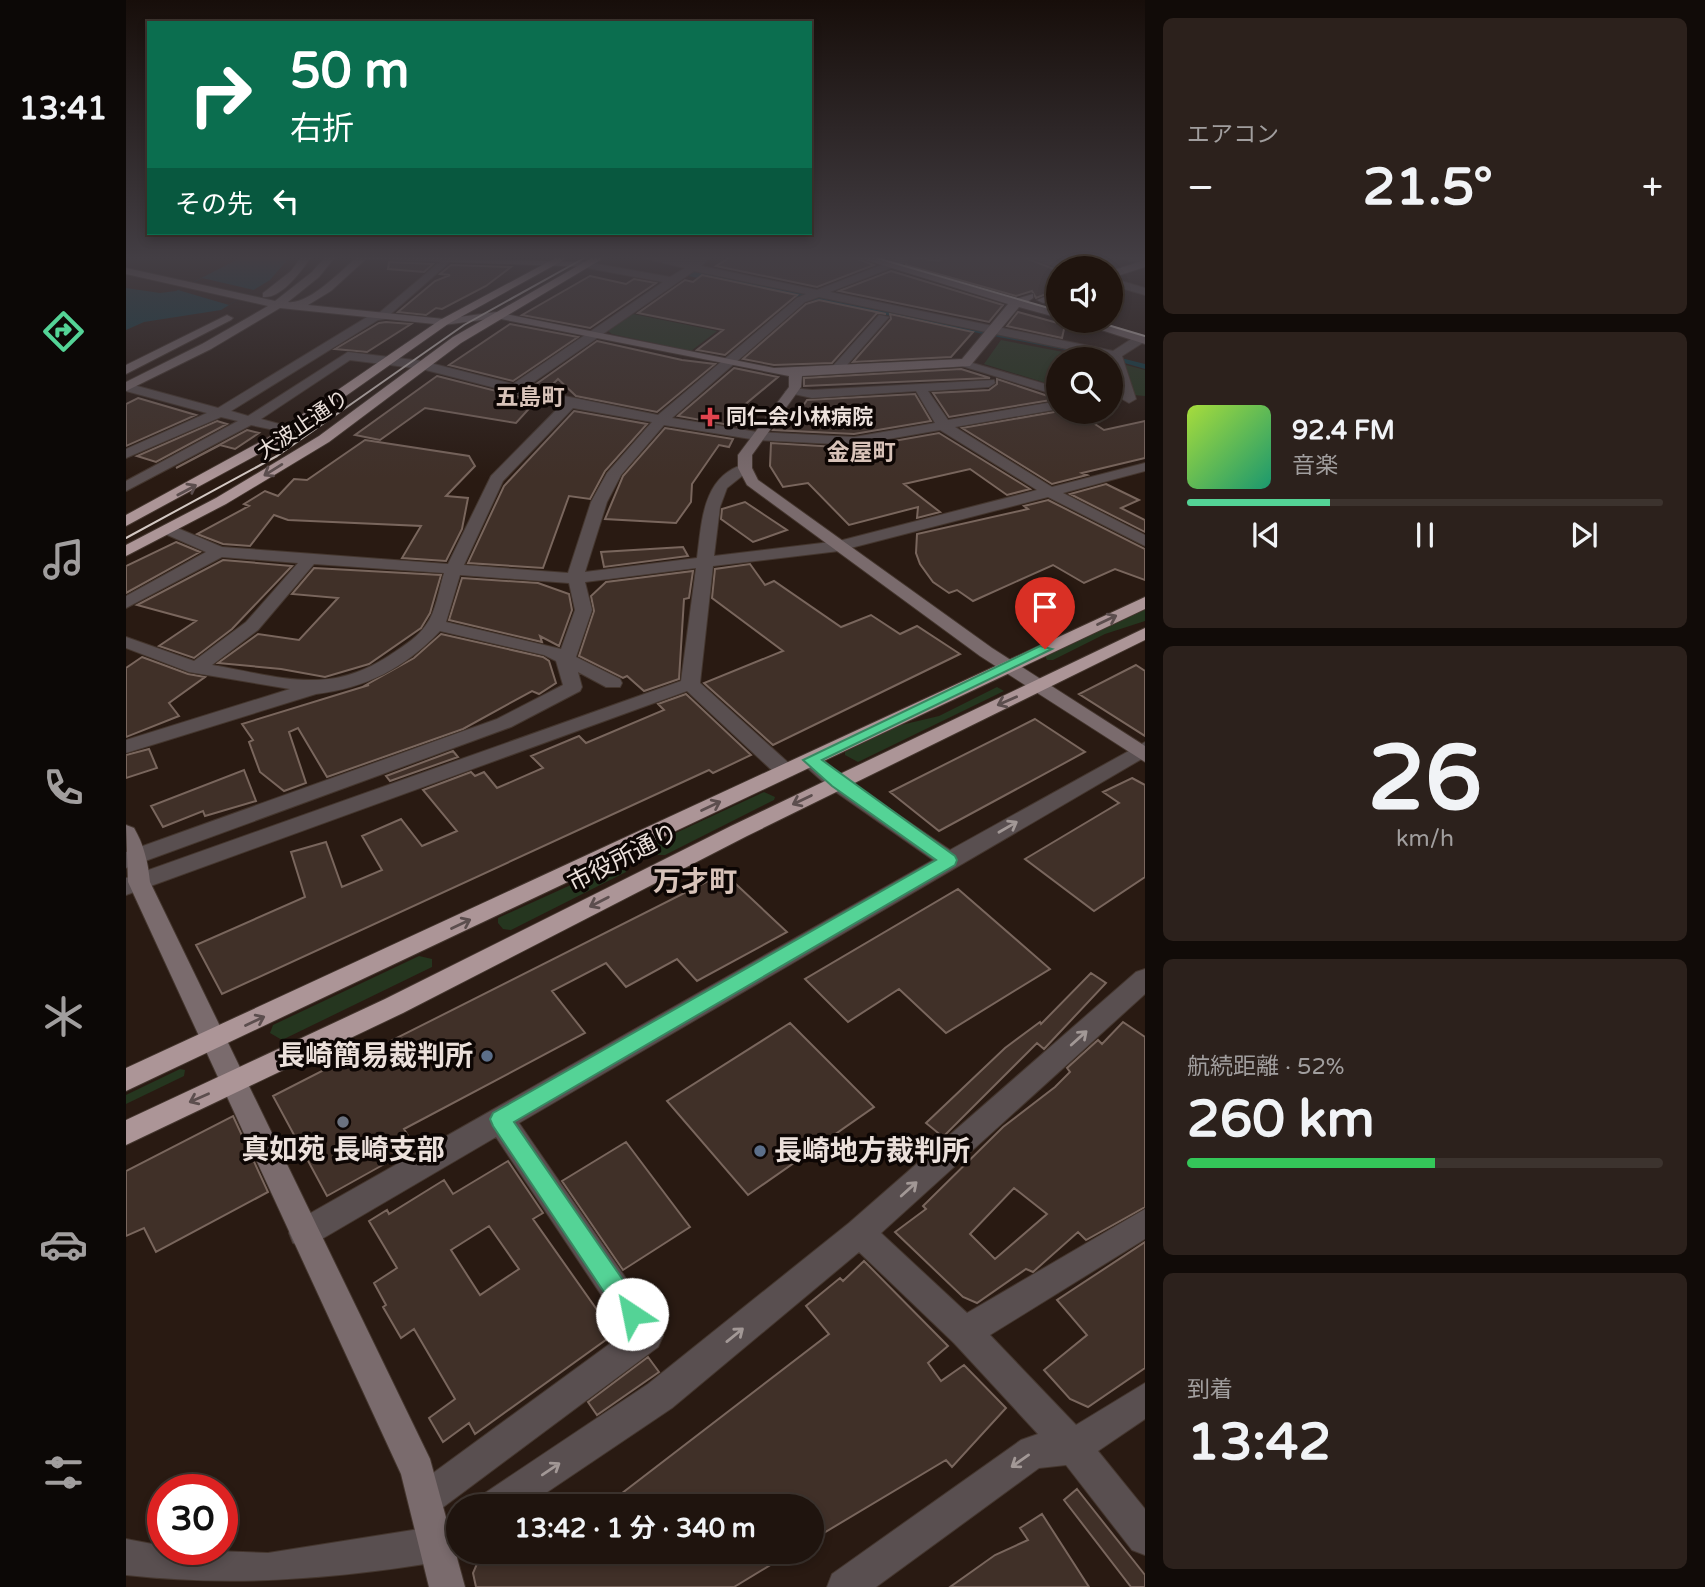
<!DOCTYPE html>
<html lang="ja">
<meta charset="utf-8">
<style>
body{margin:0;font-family:"Varela Round","Noto Sans JP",sans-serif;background:#2c211c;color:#f1f3f6;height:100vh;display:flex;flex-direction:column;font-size:26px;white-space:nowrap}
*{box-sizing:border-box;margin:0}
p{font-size:23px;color:#a19e9e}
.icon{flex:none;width:38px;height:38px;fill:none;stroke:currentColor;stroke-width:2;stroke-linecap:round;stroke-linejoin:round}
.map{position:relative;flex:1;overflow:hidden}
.side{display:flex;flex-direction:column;gap:18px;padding:18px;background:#110b08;width:560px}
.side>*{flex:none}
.banner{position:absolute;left:21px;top:21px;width:665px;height:214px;border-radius:0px;box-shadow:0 4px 10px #0003,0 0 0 2px #3c332e;background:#0b6e4f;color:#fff;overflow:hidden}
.tools{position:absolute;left:920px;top:256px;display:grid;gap:14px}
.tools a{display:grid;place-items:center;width:77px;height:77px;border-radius:50%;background:#1f140e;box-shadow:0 4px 10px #0003,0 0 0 2px #3c332e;font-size:35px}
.speed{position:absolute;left:21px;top:1474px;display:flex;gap:14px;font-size:35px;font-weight:700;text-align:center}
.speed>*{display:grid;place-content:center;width:91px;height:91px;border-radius:50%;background:#1f140e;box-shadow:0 4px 10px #0003,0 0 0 2px #3c332e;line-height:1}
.speed .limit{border:10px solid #d22;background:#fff;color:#111}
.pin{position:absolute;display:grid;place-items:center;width:60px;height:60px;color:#fff;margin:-72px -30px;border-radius:50% 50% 50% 0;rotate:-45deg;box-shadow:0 0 7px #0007}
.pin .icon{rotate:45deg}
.me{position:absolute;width:77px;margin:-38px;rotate:326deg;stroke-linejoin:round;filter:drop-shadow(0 0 5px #0008)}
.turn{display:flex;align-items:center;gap:24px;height:147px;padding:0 28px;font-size:32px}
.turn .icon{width:91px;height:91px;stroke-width:2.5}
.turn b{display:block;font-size:49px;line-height:60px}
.then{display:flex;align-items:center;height:66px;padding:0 28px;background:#0003;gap:14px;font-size:26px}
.big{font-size:52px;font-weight:700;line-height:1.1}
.side .widget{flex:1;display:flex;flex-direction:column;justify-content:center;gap:10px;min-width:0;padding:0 24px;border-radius:10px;background:#2c211c}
.side .dial{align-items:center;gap:0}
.dial b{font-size:91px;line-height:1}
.song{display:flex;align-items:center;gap:21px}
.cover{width:84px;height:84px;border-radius:10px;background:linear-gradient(135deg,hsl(80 70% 55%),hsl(160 70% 35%))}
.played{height:7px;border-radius:4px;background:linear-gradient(90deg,#54d396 30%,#3c332e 30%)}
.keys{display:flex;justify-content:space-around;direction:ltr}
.heat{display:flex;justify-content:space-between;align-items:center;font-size:38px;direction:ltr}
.charge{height:10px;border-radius:5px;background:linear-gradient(90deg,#34c759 52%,#3c332e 0)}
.trip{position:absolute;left:320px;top:1494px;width:378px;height:70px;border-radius:35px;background:#1f140e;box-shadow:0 4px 10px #0003,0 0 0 2px #3c332e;font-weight:700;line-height:70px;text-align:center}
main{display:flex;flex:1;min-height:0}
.tabs{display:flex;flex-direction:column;width:126px;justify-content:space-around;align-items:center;background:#0c0806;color:#a19e9e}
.tabs .icon{width:49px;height:49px}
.tabs .current{color:#54d396}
.tabs b{font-size:32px;color:#f1f3f6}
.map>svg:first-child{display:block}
.green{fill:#25361f}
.water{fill:#0c3d46}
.pier{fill:#291a12}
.building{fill:#403028;stroke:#79665d;stroke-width:2;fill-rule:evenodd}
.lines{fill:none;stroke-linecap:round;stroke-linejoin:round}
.street-casing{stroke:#44362e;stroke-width:2}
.secondary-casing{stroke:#44362e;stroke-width:2}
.highway-casing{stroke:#44362e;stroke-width:2}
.street{fill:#594f50;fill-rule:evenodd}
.secondary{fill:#7a6b6d;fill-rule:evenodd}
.highway{fill:#ac9597;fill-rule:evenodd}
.tram{stroke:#d3c8c3;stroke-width:2}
.oneway{stroke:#5c4e4e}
.oneway2{stroke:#a29896}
.route{fill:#54d396;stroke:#378962;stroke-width:2}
.health-dot{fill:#e0444e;stroke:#0d0604;stroke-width:2.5}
.service-dot{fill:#5c6f8a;stroke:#0d0604;stroke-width:2.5}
.worship-dot{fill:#6b7280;stroke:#0d0604;stroke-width:2.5}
.labels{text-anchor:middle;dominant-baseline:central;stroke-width:7;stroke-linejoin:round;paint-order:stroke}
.far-poi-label{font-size:21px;font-weight:bold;fill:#ebe0db;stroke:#0d0604;text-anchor:start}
.far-street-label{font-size:21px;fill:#ebe0db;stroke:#0d0604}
.far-quarter-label{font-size:23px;font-weight:bold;fill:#d8c3b9;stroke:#0d0604}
.street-label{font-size:24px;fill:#ebe0db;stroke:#0d0604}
.quarter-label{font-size:28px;font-weight:bold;fill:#d8c3b9;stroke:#0d0604}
.near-poi-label{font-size:28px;font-weight:bold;fill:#ebe0db;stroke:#0d0604;text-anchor:end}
</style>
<main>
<nav class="tabs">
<b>13:41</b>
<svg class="icon current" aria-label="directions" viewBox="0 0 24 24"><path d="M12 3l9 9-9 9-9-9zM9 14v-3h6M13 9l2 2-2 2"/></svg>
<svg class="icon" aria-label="music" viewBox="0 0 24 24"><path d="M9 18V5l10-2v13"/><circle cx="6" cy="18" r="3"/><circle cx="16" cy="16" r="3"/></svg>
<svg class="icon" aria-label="phone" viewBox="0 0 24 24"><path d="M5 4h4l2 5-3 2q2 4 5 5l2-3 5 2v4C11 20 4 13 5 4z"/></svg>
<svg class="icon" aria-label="climate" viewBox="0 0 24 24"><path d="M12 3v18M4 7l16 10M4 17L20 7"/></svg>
<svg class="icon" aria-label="car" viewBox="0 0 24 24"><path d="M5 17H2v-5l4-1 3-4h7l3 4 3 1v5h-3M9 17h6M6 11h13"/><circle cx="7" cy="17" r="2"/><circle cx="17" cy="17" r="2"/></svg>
<svg class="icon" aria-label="filters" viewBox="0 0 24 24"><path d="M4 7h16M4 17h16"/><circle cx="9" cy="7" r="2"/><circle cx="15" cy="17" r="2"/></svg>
</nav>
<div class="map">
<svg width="1019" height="1587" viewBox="0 0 1019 1587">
<rect width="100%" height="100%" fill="#291a12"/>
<path class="green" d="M507 314 591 331 565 351 486 334 482 331Z
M875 340 974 359H933V387L858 364Z
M985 361 1019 370V396L985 393Z
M1019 609V621L979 634 927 660H921L919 656Z
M871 687 878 691 732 762 719 755V752L775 725 813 716Z
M638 792 649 797 648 800 539 855H532L525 848 526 844Z
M491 864 498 865 500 872 385 930 377 929 372 923V918Z
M293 956 306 959V967L156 1040 144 1033 147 1025Z
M54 1069 59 1070 58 1076 0 1104V1095Z"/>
<path class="water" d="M118 256H170L161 260 144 280 95 310 18 322 0 330V288L34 293 50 291Z
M570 270 995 358 1019 364V369L985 359 562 276Z"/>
<path class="pier" d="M76 278 128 290 103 305 52 290Z"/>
<path class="building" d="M606 256H724L748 265 691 287 590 266Z
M781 256 812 261 823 256H895L933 271V289L910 298 906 291 890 296 780 265Z
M263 262 307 264 298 272 262 269Z
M325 265 385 267 360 286 316 309 310 308 300 315 272 312 309 281 324 275 314 274Z
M765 271 877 305 863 322 713 291Z
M576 275 671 295 599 355 571 350 597 330 512 313 559 280 567 282Z
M464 276 500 284 508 279 530 283 464 328 396 315Z
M693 300 760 314 751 313 706 363 648 365 617 359 680 304Z
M892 312 939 325 936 338 881 326Z
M764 314 847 332 825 357 727 362 765 319Z
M260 322 285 324 241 352 209 349 253 323Z
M384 324 452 337 387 381 323 365Z
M471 341 556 360 589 364 531 412 450 396 432 379 421 390 406 387Z
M608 368 652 377 610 412 620 414 614 427 552 416Z
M835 369 864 378 678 386V378Z
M311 376 410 401 390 423 299 408 254 440 229 435Z
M871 379 931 399 823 417 807 393 863 390 871 384Z
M789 394 805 421 728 434 647 430 654 421 666 423 681 400Z
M12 398 70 415 0 446V404Z
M448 411 521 424 479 471 464 499 443 496 417 568 342 563 378 486Z
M934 411H949L978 430 1019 421V458L956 473 961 475 926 484 836 428Z
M91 421 101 424 30 462 11 456Z
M539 428 607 439 603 447 593 445 566 484 565 502 550 523 479 519 497 476Z
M121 430 133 433 109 449 94 445 50 468Z
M813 433 904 489 881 495 844 469 778 484 814 512 791 518 792 507 723 525 682 483 657 487 644 466 645 443 728 448Z
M239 440 343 456 349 466 320 496 342 498 336 529 320 561 276 558 295 526 162 520 148 515 124 546 97 544 71 534 123 506 118 504 139 491 152 496 168 479 181 480Z
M980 484 1013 500 995 508 1019 520V532L944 494Z
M922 500 1019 549V580L989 569 958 583 927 565 847 601 831 590 823 593 807 582 794 564 790 553 791 534 902 509 898 506Z
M619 502 661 530 627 542 595 519 596 509Z
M50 542 74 552 0 593V566Z
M557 547 562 556 478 567 475 552Z
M97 560 166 566 106 629 68 658 33 646 70 621 11 605Z
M624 564 639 585 648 581 715 627 745 615 774 634 791 626 834 654 647 745 578 683 657 651 586 598 589 569Z
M188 568 315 575 304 613 295 628 243 664 199 677 155 669 92 663 132 634 173 640 212 598 166 594Z
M567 571 563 598 558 599 553 679 518 691 501 676 497 678 453 656 468 611 465 596 480 582Z
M336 578 412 583 443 594 446 610 433 646 414 636 416 642 323 620Z
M315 634 417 657 423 661 430 683 413 694 406 691 337 729 201 777 172 728 163 732 180 783 158 791 134 772 123 742 127 740 116 724 243 685H240L288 658Z
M16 657 62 674 79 677 43 703 53 716 0 737V668Z
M1010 665 1019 671V736L953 694Z
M560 694 625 755 587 773 583 770 96 994 70 945 179 897 165 852 200 842 216 887 256 870 236 836 275 819 296 846 331 831 297 790 345 772 349 776 358 772 371 788 417 768 405 756 453 736 460 743 538 710 532 704Z
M909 719 959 752 813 831 764 792Z
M23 749 31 768 0 778V755Z
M327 751 332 757 264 781 260 776Z
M118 770 130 801 79 816 77 811 37 827 25 806Z
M1006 778 1019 785V877L968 911 899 859 993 803 977 792Z
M598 873 661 932 571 981 551 959 500 987 480 963 426 991 459 1033 278 1129 289 1147 201 1196 147 1096 231 1053 233 1057Z
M832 889 924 969 820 1033 773 989 722 1022 679 979Z
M965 973 980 983 918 1049 911 1043 817 1137 800 1123 879 1048 914 1022 915 1024Z
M997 1022 1019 1037V1207L960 1240 952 1232 907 1272 900 1269 851 1303 837 1297 769 1232 800 1209 797 1206 877 1127 929 1087 944 1072 941 1068 972 1040 976 1044ZM888 1188 921 1214 869 1259 844 1234Z
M664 1023 748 1107 622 1195 541 1101Z
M107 1116 142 1192 30 1252 18 1228 0 1236V1171Z
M500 1142 564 1227 497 1270 436 1181Z
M382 1161 417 1213 407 1219 488 1334 349 1434 343 1423 317 1442 303 1418 329 1399 288 1329 275 1338 257 1307 260 1305 248 1283 271 1268 243 1221 261 1210 263 1214 318 1180 327 1194ZM363 1226 393 1269 354 1295 325 1250Z
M1019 1242V1368L962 1407 944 1399 918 1370 961 1335 931 1300Z
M738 1261 822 1346 802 1363 815 1381 838 1365 880 1408 826 1467 820 1460 686 1540V1507H478L703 1334 680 1306 714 1278 717 1281Z
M522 1357 533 1372 471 1415 462 1402Z
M951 1489 1019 1575V1587H1005L938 1500Z
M916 1514 963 1587H824L869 1555 902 1540 894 1528Z
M356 1552H666L608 1587H350L347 1573Z"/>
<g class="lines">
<defs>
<path id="street" d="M321 256 325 257V261L259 319 252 320 105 411 122 416 222 352 296 361 387 384 537 282 456 267V263L460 262 544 277 559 268 508 256C536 254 552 266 578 256L583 259 575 266 691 290 776 257 780 258V262L704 292 987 351 1010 336H1018V342L996 356 1010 399 1003 403 996 399 984 358 693 297 679 302 546 418 631 432 728 437 809 423 790 391 686 398 659 392 665 388 686 390 868 380 869 383 863 387 802 391 822 420 933 401V409L829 427 926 487 1019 463V471L937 493 1019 535V546L922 497 713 551 587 566 574 683 666 766 669 771 666 776H652L561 691 0 895V878L555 681 570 568 459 582 466 610 450 657 494 679 496 683 494 687H480L452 672 456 687 454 691 385 727 0 868V852L371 719 437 685 430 661 418 655 314 631C279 668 240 688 190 694L0 753V740L164 689 63 672 0 648V637L68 661 120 622 172 563 96 557 0 608V596L80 552 37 533V527H49L96 547 322 564 365 476 435 405 296 369 224 360 135 419 168 428V434L125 425 0 491V481L112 421 95 417 0 458V449L81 413 0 391V383L92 408 246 314 253 313ZM568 271 680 294 671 298 532 415 399 388ZM447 408 526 422 481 473 465 502 442 573 338 565 377 481ZM538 425 631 440 728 445 814 430 911 490 713 541 588 556 594 507 601 488 626 468 619 464C576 476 576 522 571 558L459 572 481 502 495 475ZM188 564 318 573C313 589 310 612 300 625 292 637 279 645 267 653 203 697 157 677 86 665L132 630ZM334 575 443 583 449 610 435 649 320 622Z
M898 256H912L948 268H933Z
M992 256 1019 259V265L993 258Z
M985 278 1019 288V295L985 285Z
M753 315 763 317 714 373H706V367Z
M836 360 933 388V396L836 366Z
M1019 742V757L393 1123 532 1325 537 1336 532 1347 312 1511 300 1517 288 1511 282 1499 288 1487 500 1332 370 1137 189 1243 178 1247 167 1243 163 1233 167 1223 807 860 704 788 678 765 675 760 678 755H692L718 778 824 850Z
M1019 969V994L755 1233 841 1313 1019 1209V1239L864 1335 950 1425 1019 1383V1419L972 1451 1019 1509V1555L1006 1550 940 1465 913 1468 750 1587H701L706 1574 895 1440 912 1434 828 1343 733 1252 546 1408 399 1507H350L356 1495 522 1384 723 1223 1010 972Z
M332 1513V1552L312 1562C207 1579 106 1587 0 1575V1539L37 1546V1549L142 1553 306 1527Z"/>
<path id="secondary" d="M176 256H186C176 270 156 299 137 297V293L165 271Z
M200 256H210L193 277 162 302C183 305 216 270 232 256L460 262 464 263V267L240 259 205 291 182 305 318 319 370 312 648 368 836 359 882 304 727 256H741L890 299 907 294V298L901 302 933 311V318L893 307 844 366 676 376 675 387 626 455V468L632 480 866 648 1019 746V762L854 656 621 485 612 468V455L663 387V376L370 318 318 325 154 308 85 349 0 391V382L76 344 142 306 0 274V268L149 301 186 272Z
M1019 260V267L985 278V271Z
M933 291V298L917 303 911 300Z
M101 315 107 318 105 320 0 374V365Z
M944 320H963L1019 336V344Z
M0 825 8 828C18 845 22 862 24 882L304 1459 339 1587H303L275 1474 2 882Z"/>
<path id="highway" d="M433 256H445L322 324 153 443 0 526V515L143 437 314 320Z
M469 256H481L335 343 203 442 100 504 0 556V545L90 498 193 436 327 337Z
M1019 597V609L0 1091V1068Z
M1019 628V640L621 836 277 1013 0 1145V1120L259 999 605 826Z"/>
</defs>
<use href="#street" class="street-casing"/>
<use href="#secondary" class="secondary-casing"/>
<use href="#highway" class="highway-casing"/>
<use href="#street" class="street"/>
<use href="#secondary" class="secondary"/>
<use href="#highway" class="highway"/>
<path class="tram" d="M744 256 933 311
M965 320 1019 336
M0 538 151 456 338 325 462 256"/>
</g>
<defs><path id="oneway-shaft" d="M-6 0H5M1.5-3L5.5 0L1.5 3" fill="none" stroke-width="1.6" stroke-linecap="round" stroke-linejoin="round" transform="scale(1.75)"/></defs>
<g class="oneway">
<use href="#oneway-shaft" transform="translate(147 470) rotate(148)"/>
<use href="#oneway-shaft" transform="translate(61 490) rotate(-28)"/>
<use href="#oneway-shaft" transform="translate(981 620) rotate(-25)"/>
<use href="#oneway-shaft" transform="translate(881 701) rotate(156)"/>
<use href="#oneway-shaft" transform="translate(676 800) rotate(154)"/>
<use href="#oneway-shaft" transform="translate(585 806) rotate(-25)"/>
<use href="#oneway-shaft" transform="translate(473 902) rotate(153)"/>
<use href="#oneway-shaft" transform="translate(335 924) rotate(-25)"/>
<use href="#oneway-shaft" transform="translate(129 1021) rotate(-25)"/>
<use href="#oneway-shaft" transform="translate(73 1098) rotate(156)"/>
</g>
<g class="oneway2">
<use href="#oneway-shaft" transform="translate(882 827) rotate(-30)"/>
<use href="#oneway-shaft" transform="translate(953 1038) rotate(-42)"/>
<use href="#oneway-shaft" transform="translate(783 1189) rotate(-42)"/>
<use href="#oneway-shaft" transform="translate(609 1335) rotate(-39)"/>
<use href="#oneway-shaft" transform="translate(894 1461) rotate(145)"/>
<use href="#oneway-shaft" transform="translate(425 1469) rotate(-34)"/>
</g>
<linearGradient id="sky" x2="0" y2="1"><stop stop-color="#170e0a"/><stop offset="0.54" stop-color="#433e44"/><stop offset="1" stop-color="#433e44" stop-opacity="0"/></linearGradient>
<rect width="1019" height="478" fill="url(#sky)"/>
<path class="route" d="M914 646 926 649 696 760 829 856 831 860 829 865 388 1122 515 1306 518 1314 515 1322 506 1326 498 1322 367 1126 364 1119 367 1113 810 860 706 786 677 760Z"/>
<path class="health-dot" d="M580.5 406.5h7v7h7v7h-7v7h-7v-7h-7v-7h7z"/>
<g class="service-dot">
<circle cx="361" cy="1056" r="7"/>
<circle cx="634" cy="1151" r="7"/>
</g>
<circle class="worship-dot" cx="217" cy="1122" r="7"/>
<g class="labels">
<g class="far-poi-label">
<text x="600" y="417">同仁会小林病院</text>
</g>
<g class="far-street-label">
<text transform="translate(177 425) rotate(-34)">大波止通り</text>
</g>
<g class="far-quarter-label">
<text x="404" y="398">五島町</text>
<text x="735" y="453">金屋町</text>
</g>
<g class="street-label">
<text transform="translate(497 858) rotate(-27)">市役所通り</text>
</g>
<g class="quarter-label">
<text x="569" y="882">万才町</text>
</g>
<g class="near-poi-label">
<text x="347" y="1056">長崎簡易裁判所</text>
<text x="217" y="1150" text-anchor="middle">真如苑 長崎支部</text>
<text x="648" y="1151" text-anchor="start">長崎地方裁判所</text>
</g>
</g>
</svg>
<div class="tools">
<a><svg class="icon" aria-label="sound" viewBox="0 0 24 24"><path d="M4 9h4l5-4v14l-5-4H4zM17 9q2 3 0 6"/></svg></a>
<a><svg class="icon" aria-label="search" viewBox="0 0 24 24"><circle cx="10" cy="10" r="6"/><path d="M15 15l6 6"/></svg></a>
</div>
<div class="speed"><div class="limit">30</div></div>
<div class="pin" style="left:919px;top:649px;background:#d93025"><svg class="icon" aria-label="arrive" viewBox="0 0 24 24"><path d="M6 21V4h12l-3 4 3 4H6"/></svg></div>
<svg class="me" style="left:506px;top:1314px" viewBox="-20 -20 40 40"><circle r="19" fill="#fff"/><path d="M0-13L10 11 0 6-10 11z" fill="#54d396"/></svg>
<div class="trip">13:42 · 1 分 · 340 m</div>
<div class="banner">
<div class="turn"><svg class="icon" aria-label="right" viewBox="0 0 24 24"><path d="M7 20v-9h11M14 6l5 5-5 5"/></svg><div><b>50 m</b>右折</div></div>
<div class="then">その先<svg class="icon" aria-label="left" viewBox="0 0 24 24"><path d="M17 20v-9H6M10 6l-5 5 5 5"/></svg></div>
</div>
</div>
<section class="side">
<div class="widget"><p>エアコン</p>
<div class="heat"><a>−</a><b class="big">21.5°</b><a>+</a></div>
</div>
<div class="widget">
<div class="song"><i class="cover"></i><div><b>92.4 FM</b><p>音楽</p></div></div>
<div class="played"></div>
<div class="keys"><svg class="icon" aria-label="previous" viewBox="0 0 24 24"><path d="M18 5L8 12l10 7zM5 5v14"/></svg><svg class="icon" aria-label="pause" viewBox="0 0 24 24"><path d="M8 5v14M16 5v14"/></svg><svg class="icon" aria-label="next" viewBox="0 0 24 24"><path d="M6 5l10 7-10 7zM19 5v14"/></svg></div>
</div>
<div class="widget dial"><b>26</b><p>km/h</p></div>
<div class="widget"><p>航続距離 · 52%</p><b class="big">260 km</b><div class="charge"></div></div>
<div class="widget"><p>到着</p><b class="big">13:42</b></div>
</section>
</main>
